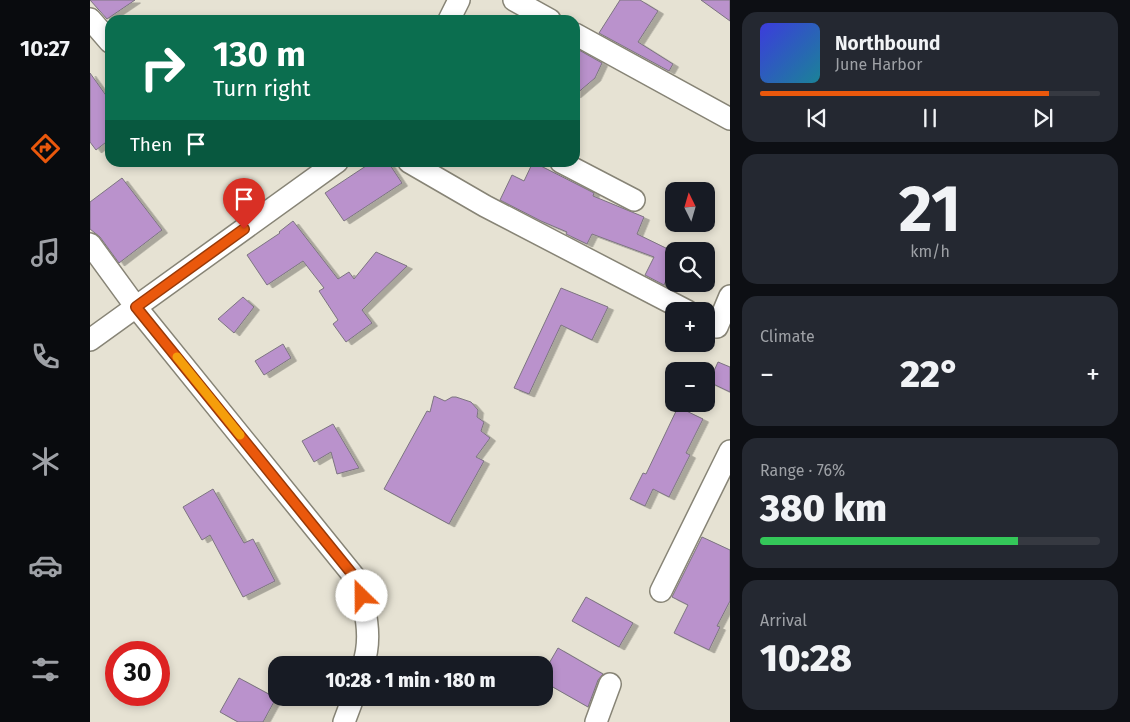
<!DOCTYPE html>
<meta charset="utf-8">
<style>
body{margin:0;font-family:"Fira Sans",sans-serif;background:#242831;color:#f1f3f6;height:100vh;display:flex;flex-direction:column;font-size:19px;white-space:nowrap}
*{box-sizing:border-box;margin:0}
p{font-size:16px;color:#9ea1a6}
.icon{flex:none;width:28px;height:28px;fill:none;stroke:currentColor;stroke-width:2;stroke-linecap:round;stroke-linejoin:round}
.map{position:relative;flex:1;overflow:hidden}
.details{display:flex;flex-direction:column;gap:12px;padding:12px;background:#0d0f14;width:400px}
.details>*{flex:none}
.hud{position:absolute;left:15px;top:15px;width:475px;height:152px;border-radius:15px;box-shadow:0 2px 8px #0003;background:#0b6e4f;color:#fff;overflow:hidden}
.needle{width:32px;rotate:355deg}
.tools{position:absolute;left:575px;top:182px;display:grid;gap:10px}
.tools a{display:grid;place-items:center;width:50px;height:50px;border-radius:10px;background:#171b24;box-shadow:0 2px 8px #0003;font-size:25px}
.speed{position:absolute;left:15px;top:641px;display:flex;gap:10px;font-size:25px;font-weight:700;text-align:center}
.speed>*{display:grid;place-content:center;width:65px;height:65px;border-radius:50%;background:#171b24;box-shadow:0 2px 8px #0003;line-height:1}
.speed .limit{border:8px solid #d22;background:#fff;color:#111}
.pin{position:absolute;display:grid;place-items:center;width:42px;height:42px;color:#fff;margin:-51px -21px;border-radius:50% 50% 50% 0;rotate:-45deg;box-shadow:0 0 5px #0007}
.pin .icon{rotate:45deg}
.me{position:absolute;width:55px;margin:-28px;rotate:337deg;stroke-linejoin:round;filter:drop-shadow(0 0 4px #0008)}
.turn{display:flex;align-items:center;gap:18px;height:105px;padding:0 25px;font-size:22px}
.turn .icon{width:65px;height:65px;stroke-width:2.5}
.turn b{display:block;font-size:35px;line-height:42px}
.then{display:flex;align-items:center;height:48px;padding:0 25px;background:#0003;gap:10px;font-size:19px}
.big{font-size:38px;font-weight:800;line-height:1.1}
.details .card{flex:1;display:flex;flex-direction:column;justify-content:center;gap:8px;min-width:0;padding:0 18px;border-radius:15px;background:#242831}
.details .dial{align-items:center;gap:0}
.dial b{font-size:65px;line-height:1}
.song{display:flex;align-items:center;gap:15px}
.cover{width:60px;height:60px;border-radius:8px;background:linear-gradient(135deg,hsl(240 70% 55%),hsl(190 70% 35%))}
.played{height:5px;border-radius:2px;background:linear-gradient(90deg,#ea580c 85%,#363941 85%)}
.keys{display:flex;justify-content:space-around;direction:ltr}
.heat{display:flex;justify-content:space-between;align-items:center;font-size:28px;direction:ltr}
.charge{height:8px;border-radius:4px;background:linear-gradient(90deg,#34c759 76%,#363941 0)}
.trip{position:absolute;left:178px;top:656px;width:285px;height:50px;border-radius:15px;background:#171b24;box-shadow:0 2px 8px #0003;font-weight:800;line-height:50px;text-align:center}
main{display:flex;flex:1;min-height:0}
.tabs{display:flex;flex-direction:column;width:90px;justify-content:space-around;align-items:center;background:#090b0e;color:#9ea1a6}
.tabs .icon{width:35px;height:35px}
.tabs .active{color:#ea580c}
.tabs b{font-size:22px;color:#f1f3f6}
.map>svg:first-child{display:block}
.building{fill:#ba92cc;stroke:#7c7480;filter:url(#shadow)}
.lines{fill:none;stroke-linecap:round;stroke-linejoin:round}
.minor-casing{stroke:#878476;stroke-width:24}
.minor{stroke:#fff;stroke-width:21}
.route-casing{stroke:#983908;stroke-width:12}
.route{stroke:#ea580c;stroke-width:9}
.slow{stroke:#f59e0b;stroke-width:9}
</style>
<main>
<nav class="tabs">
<b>10:27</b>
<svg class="icon active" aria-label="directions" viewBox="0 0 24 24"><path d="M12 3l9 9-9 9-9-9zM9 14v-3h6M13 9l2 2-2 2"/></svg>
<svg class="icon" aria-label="music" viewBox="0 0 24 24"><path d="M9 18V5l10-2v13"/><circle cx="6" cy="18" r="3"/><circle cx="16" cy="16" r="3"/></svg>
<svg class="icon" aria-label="phone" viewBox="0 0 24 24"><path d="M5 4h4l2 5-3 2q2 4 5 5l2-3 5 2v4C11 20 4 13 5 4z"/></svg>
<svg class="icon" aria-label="climate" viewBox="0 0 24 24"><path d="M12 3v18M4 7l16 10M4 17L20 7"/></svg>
<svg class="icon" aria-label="car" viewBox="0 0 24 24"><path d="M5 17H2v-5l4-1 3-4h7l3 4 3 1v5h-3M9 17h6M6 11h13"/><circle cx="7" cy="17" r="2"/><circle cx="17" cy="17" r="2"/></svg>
<svg class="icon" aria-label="filters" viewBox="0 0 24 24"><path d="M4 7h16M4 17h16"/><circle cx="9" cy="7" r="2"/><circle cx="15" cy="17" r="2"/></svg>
</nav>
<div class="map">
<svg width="640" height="722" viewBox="0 0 640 722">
<defs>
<filter id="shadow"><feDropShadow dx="5.5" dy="3" stdDeviation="0" flood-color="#0004"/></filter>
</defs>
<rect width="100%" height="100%" fill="#e6e2d3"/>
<path class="building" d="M0 0H45L17 19Z
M530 0H550L568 11 548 42 583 64 579 71 509 33Z
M611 0H640V21Z
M489 50 512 63 505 78 485 95V59Z
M0 73 20 101V139L6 150 0 142Z
M282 162H298L312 183 254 221 235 193Z
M443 162 504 193 503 196 554 217 547 234 584 252V277L579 274 574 285 555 275 564 257 502 234 497 244 476 234 477 232 451 221 410 200 422 175 434 181Z
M32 178 72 230 29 263 10 237 0 229V202Z
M203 221 248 279 259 272 264 279 286 252 317 266 272 310 282 323 256 342 243 324 248 320 229 291 234 288 213 261 177 285 157 255 190 233 189 232Z
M471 288 518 307 502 340 471 325 439 394 424 388Z
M153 297 164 307 144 333 128 319Z
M193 344 201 358 174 375 165 361Z
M628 362 640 367V392L619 382Z
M344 396 355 401 362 397H366L381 402 388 410 387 417 394 422 391 431 400 438 386 457 394 461 359 524 294 489 337 411 340 412Z
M588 407 613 419 596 453 600 455 579 497 563 489 555 506 540 499 553 473 556 474Z
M243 424 269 468 247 474 241 452 224 462 212 441Z
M123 489 154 543 163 539 185 581 153 597 120 535 112 540 93 507Z
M612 537 640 550V601L627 626 630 627 619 650 584 633 598 605 582 597Z
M496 597 543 623 529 647 482 621Z
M468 648 513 674 508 680 498 707 454 682V672Z
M149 678 186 698 173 722H148L130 712Z"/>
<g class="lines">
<defs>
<path id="minor" d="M424 0 460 20
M0 19 20 42
M359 20 369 0
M485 34 640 119
M319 162 395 206 597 311
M471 162 544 200
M0 244 46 307 267 580C275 608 283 637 273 665
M627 327 640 296
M0 340 247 162
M571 591 640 451
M254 722 263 698
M506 722 520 684"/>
</defs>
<use href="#minor" class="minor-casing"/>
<use href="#minor" class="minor"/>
</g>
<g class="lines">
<defs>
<path id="route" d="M154 229 46 307 267 580 272 596"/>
</defs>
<use href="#route" class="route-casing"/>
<use href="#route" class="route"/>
<path class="slow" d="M87 357 150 435"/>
</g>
</svg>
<div class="tools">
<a><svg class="needle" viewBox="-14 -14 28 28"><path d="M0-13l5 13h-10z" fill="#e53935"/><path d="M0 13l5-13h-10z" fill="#9ea1a6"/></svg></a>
<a><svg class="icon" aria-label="search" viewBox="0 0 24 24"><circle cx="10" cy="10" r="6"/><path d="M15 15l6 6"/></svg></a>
<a>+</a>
<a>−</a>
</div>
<div class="speed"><div class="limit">30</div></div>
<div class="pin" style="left:154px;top:229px;background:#d93025"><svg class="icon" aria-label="arrive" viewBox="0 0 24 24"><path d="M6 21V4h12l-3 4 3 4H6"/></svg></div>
<svg class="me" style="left:272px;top:596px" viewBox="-20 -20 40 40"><circle r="19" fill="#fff"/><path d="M0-13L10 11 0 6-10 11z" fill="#ea580c"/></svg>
<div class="trip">10:28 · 1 min · 180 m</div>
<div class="hud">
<div class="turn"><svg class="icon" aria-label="right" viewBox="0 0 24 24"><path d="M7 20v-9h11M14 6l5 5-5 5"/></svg><div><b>130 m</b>Turn right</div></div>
<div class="then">Then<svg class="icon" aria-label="arrive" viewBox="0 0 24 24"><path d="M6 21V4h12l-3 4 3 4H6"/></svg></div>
</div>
</div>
<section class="details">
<div class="card">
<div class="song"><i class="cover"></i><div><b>Northbound</b><p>June Harbor</p></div></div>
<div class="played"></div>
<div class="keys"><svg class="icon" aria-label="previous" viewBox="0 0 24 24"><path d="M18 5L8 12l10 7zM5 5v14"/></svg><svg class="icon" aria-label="pause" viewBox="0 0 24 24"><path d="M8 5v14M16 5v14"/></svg><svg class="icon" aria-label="next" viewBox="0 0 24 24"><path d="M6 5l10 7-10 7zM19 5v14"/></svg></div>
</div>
<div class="card dial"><b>21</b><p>km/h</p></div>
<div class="card"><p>Climate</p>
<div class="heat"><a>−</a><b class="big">22°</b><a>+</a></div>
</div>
<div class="card"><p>Range · 76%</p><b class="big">380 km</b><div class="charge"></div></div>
<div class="card"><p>Arrival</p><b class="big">10:28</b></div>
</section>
</main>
